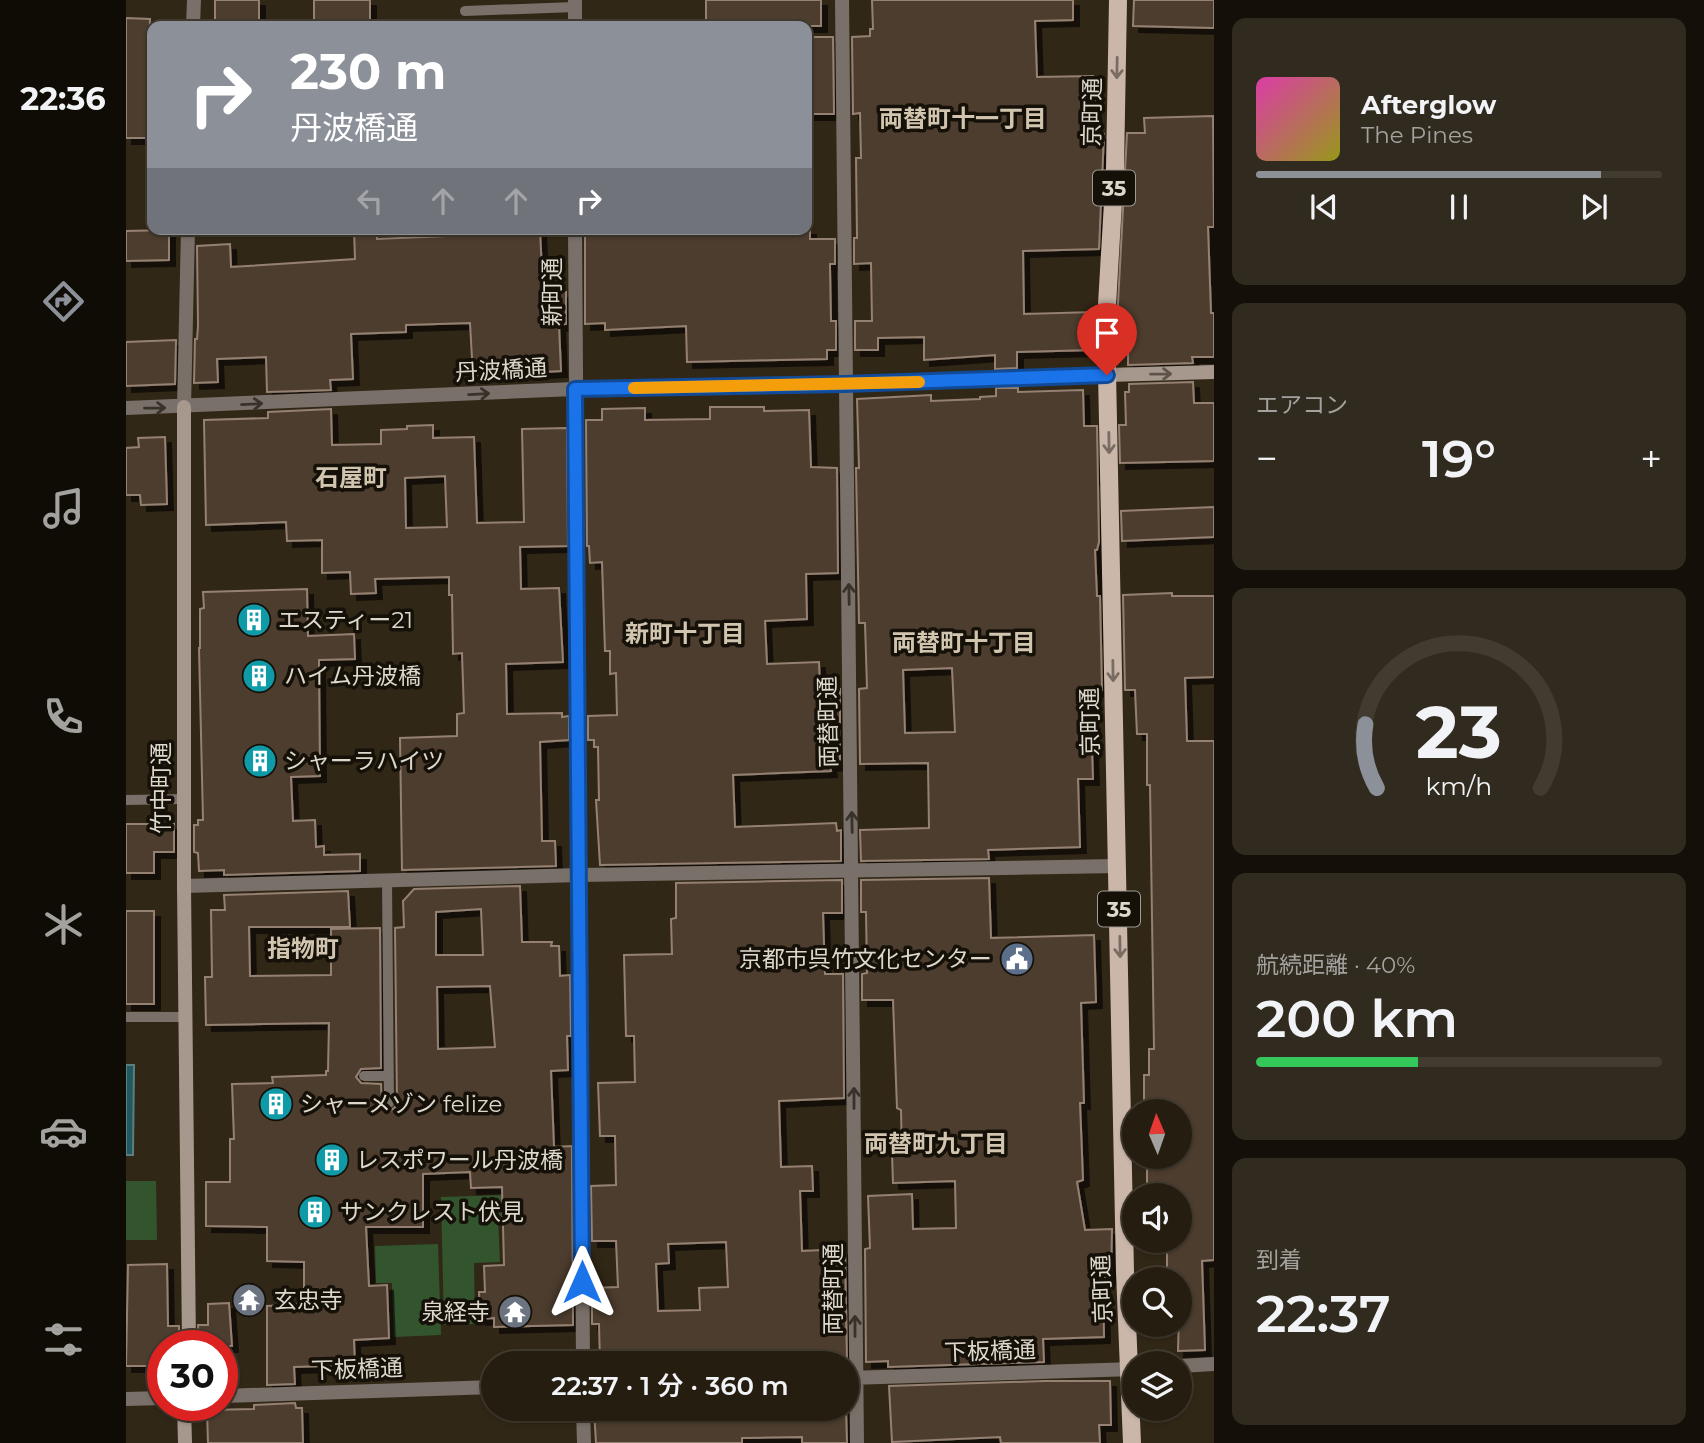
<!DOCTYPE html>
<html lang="ja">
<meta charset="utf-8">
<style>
body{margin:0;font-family:Montserrat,"Noto Sans JP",sans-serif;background:#312a1e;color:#f1f3f6;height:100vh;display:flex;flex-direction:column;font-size:26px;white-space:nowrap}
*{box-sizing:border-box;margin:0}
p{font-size:23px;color:#a3a29f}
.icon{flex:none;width:38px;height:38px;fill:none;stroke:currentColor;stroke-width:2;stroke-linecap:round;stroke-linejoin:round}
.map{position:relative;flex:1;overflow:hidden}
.drawer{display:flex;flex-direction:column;gap:18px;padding:18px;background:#141009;width:490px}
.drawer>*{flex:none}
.hud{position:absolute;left:21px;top:21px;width:665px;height:214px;border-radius:14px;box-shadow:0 2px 5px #0004,0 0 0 2px #423b30;background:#8c9099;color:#fff;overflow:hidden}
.needle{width:46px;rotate:358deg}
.controls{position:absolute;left:996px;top:1099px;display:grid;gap:14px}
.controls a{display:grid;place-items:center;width:70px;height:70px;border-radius:50%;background:#251d10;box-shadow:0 2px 5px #0004,0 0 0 2px #423b30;font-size:35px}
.speed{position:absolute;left:21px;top:1330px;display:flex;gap:14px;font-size:35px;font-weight:700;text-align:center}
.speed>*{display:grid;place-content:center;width:91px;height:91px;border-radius:50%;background:#251d10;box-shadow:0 2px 5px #0004,0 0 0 2px #423b30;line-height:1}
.speed .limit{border:10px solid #d22;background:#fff;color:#111}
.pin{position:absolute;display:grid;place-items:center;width:60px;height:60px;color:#fff;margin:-72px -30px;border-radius:50% 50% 50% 0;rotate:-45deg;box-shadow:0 0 7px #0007}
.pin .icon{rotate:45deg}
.me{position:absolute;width:77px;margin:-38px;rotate:0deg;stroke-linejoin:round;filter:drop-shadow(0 0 5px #0008)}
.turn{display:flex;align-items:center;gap:24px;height:147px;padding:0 28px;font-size:32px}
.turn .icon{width:91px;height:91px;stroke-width:2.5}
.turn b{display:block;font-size:49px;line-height:60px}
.lanes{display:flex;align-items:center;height:66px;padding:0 28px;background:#0003;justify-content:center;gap:35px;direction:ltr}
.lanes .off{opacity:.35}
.big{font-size:52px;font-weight:600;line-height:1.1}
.drawer .tile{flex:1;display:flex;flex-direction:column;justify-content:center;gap:10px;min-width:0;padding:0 24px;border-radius:14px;background:#312a1e}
.drawer .dial{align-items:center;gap:0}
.dial svg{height:182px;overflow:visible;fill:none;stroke:#423b30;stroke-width:7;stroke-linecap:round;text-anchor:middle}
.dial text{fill:#f1f3f6;stroke:none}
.song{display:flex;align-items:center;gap:21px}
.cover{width:84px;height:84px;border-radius:10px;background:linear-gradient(135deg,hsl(320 70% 55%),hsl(60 70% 35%))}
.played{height:7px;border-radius:4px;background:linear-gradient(90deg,#8c9099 85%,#423b30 85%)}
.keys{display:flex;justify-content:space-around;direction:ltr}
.heat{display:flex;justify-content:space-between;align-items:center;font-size:38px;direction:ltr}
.charge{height:10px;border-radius:5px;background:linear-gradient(90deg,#34c759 40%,#423b30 0)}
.trip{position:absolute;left:355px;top:1351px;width:378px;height:70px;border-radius:35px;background:#251d10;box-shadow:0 2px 5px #0004,0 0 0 2px #423b30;font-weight:600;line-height:70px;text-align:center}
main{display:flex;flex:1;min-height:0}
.dock{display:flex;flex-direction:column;width:126px;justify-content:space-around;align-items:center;background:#0f0c06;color:#a3a29f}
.dock .icon{width:49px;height:49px}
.dock .on{color:#8c9099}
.dock b{font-size:32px;color:#f1f3f6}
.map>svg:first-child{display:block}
.green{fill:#33552e}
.water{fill:#225960;stroke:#5a7f80;stroke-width:2}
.building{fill:#4e3c2f;stroke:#958172;stroke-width:2;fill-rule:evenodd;filter:url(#shadow)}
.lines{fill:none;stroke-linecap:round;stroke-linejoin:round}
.lane{stroke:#79706a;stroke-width:10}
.street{stroke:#79706a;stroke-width:14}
.secondary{stroke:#a7988e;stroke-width:14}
.primary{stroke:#cab7aa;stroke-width:18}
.oneway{stroke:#796c62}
.oneway2{stroke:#5e544c}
.oneway3{stroke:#38322b}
.route-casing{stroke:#114b97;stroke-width:18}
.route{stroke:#1a73e8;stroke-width:12}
.slow{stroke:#f59e0b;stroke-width:12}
.labels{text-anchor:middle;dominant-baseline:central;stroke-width:7;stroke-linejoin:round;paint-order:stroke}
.shield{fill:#151109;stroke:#a19c92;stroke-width:2}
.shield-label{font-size:21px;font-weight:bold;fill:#ddd7cc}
.street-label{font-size:23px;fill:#ddd7cc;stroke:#151109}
.poi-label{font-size:23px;fill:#ddd7cc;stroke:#151109;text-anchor:start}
.neighbourhood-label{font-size:24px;font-weight:bold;fill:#d2c5af;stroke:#151109}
</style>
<main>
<nav class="dock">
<b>22:36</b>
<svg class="icon on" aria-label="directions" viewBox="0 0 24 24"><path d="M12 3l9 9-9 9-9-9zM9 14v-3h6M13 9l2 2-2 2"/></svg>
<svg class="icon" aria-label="music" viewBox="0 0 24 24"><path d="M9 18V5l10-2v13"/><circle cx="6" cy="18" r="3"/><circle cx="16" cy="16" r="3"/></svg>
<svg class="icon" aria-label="phone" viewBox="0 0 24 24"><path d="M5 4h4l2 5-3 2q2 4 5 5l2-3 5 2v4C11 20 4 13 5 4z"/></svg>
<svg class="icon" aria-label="climate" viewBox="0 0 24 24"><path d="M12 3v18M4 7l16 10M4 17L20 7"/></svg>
<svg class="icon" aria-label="car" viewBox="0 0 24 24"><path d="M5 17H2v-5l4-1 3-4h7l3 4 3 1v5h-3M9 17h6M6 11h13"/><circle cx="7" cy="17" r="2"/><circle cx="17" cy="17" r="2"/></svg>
<svg class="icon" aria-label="filters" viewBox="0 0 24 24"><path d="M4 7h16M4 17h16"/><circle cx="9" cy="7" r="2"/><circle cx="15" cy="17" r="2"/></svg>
</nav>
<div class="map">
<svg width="1088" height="1443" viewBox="0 0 1088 1443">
<defs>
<filter id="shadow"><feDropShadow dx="6" dy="6" stdDeviation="0" flood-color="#0009"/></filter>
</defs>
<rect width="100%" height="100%" fill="#312716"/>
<path class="green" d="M0 1181H30L31 1240H0Z
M381 1195V1218H372L374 1262 348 1263 349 1324 318 1325 315 1197Z
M312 1244 315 1335 268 1337 266 1283H250L249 1246Z"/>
<path class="water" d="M0 1065H8L7 1155H0Z"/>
<path class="building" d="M89 0H133V26H89Z
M188 0H244V26H188Z
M580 0H695V26H591V23L580 24Z
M746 0H947V20L909 21 911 77 967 76 970 134H978L973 249 897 251 898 314 969 312V350L891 352V368L869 369V355L798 360V337L752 338V350H729V321H746L745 263 728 264V238H731L730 158H735L734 113 727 114 726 37 744 36V29H747Z
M1008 0H1088V28L1007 26Z
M0 18 24 19 23 45H26L23 138H0Z
M681 37H707L708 114H681Z
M1087 116 1088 227H1082L1085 313H1088V357H1066L1067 363 1002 365V350H992L991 322 1001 133H1019L1018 118Z
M228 229H251V239L321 236V229L414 230 417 293 440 292V324L433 325 435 371 347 376 344 323 280 325V332L225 334 227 379 204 380 205 390 141 392 140 357 91 359 92 382 68 383 69 339H71L72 326 71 246 104 244 105 267 229 259Z
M582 229H684V239H709V264H704V269L705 321H710V350H701V359L561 362 560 326 479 330V323L459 324V236L582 233Z
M43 230V260L0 261V231Z
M50 340 49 384 0 386V342Z
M1067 382 1068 403H1088V461L994 463 993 425H1000L999 392H1003V384Z
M870 388H892V392L957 390 958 426H971L973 542 971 550H969L971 596H974L976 690 964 691 967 779H952L954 847 862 850 863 859 735 861 734 830 803 828 802 763 734 764 733 689 741 688 739 623H733L730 468H733L731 399 805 395V401L854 399V397L870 396ZM826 668 829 732 779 733 777 670Z
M584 407H638V411L683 410 685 467 711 468 712 573 680 574 681 619 639 621 641 664 693 662 694 689H714V764L704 765 705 771 607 775 609 827 710 823 711 831 715 830V861L474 865 470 800H473L472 747H468V740H462V716L491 715 490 673 484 674V651H479L476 562 464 563 463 546H461L460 420H476V409L519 408V420L584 419Z
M205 409 206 445 255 444V430L281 429V426L307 425V438L348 437 351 523 398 522 396 429 441 428 442 546 394 547 395 589 433 588 437 662 380 664 381 714 436 713V717L443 716V740L414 742 416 841H429L430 866 276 870 274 738 331 736V714L338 713 336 653 327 654 326 595H323V577L249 579 250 593 225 594 224 572 196 573V540L161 541 160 522 80 525 78 420 142 418V412ZM319 476 321 527 280 528 279 478Z
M39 437 41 504 15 505 14 495H0V448L13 447 12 438Z
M1088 507V537L996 541 995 511Z
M181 589 182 636 228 634 229 659 193 660 194 776 165 777 167 821 189 820 190 847 198 846V855L234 854V871L98 875V870L73 871 72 853 68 852V825H72V820H77L73 648H74V609L78 608 77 592Z
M1046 593V596H1088V677L1059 678 1061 741H1088V1260L1076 1261 1079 1350 1052 1351 1054 1279H1041V1241H1054V1195H1021V1157H1054V1111H1018V1075H1023V1049H1028L1024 785H1021V734H1011L1009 690H999L997 595Z
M0 824H48V852H28V873H0Z
M863 878 865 938 968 935 970 1002 955 1003 958 1103H954L957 1180 951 1182 959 1230 986 1229 985 1278H977L978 1337 917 1339 918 1362 762 1367V1361L740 1362 739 1249 744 1248 742 1196 786 1194 787 1229 830 1228 829 1181 767 1183 766 1154H776L775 1110 771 1108 767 1000H736V974L741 973 740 912H735V880Z
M716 880V913H697L699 974H717L718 1098 653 1101 655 1167 686 1166 687 1191H674L676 1251 719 1249 721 1363H603V1355L530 1356V1359L510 1360V1363H474L473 1324H466V1288L492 1287 490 1241H466L465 1186 490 1185 489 1136H474L472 1083 509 1082 508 1036H500L498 955 546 954 545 919 550 918V883ZM600 1242 602 1287 573 1288 574 1310 532 1311 530 1264 543 1263 542 1244Z
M394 886 396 942H426L425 946H433L434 976 444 975 445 1036H441L442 1070 425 1071 428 1147 446 1146 447 1325 368 1327V1318L354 1319 353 1292H359L358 1266 378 1265 376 1187 345 1188 344 1172 297 1174V1227H240L243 1286 261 1285 263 1338 228 1340 229 1365 168 1367 169 1384 141 1385V1306L178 1304V1262L141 1261V1227L80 1226V1182H104V1139H108L106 1084 147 1083 146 1077 200 1075V1071H202L203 1023 80 1025 79 977H86L85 910H99L98 895 222 891 224 927H123L124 976 205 975V929L254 928 255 1068 235 1069 230 1077 235 1083 255 1084 256 1106 264 1111 269 1107 271 1103 269 928 278 927 277 901 288 889ZM355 909 357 955H310V912ZM364 986 369 1047 312 1049 311 987Z
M0 911H28V1004H0Z
M41 1264 42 1326H53V1346H37V1366H0L2 1265Z
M103 1303 106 1346H73L72 1325H82V1304Z
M918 1381H984L985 1425H973L974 1443H875L874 1437 766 1442 763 1386Z
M169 1403 170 1408H176L177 1443H82L81 1410 128 1409V1405Z
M468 1409H644V1411L720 1409 721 1443H676V1437L616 1438V1443H470Z"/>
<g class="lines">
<path class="lane" d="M339 11 449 7
M0 800 58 799
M261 880 263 1103
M0 1017H59
M238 1076H263"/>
<path class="street" d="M449 0V26
M716 0 731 1443
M67 26 68 0
M449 229 457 1363
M58 407 62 229
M0 408 449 389 719 384 981 375
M58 886 454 875 992 866
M1054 1366 1088 1364
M723 1378 1008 1369
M96 1396 368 1387
M0 1399 37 1398
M457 1409 458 1443"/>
<path class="secondary" d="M981 375 1088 372
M58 407V886L63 1346
M58 1405 59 1443"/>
<path class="primary" d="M992 0 989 168 980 322 999 1272 1006 1443"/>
</g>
<defs><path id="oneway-shaft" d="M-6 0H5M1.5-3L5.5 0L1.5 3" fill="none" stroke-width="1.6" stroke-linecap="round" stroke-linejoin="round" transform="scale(1.75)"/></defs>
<g class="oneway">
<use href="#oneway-shaft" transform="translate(991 68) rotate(91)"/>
<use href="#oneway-shaft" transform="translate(983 443) rotate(89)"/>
<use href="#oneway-shaft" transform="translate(987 671) rotate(89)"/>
<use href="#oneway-shaft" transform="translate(994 947) rotate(89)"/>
</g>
<use class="oneway2" href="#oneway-shaft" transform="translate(1035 374) rotate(-1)"/>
<g class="oneway3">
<use href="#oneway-shaft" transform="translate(353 394) rotate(-3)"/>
<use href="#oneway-shaft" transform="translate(126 404) rotate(-3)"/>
<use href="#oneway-shaft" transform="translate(29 408) rotate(-1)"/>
<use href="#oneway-shaft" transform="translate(723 594) rotate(-91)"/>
<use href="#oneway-shaft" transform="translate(726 822) rotate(-91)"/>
<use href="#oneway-shaft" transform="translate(728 1098) rotate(-90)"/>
<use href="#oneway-shaft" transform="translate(729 1326) rotate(-90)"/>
</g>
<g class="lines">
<defs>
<path id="route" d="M456 1282 449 389 719 384 981 375"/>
</defs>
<use href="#route" class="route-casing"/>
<use href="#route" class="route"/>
<path class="slow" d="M508 388 793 382"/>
</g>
<defs>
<symbol id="building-disc" viewBox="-11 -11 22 22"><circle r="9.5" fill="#0f9aa8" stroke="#151109"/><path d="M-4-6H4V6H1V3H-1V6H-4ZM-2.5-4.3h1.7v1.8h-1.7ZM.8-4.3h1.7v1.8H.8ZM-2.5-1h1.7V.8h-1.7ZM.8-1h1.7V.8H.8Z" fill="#fff"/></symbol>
<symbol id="civic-disc" viewBox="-11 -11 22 22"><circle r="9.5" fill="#5c6f8a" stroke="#151109"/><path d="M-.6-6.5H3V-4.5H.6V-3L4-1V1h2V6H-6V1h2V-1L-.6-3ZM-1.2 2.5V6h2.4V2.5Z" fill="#fff"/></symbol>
<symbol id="temple-disc" viewBox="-11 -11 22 22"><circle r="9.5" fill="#6b7280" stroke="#151109"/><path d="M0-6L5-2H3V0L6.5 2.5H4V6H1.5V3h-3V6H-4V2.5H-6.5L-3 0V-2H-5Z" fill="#fff"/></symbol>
</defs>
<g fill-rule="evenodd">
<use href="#building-disc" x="109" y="601" width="38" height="38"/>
<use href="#building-disc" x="114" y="657" width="38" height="38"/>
<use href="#building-disc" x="115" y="742" width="38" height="38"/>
<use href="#civic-disc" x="872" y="940" width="38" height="38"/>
<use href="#building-disc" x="131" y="1085" width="38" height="38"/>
<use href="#building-disc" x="187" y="1141" width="38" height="38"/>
<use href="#building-disc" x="170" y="1193" width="38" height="38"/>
<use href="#temple-disc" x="104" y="1281" width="38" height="38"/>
<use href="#temple-disc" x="370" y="1293" width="38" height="38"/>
</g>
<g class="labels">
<g class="shield">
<rect x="967" y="170.5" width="42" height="35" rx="5"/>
<rect x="972" y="891.5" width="42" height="35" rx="5"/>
</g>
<g class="shield-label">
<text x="988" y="188">35</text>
<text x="993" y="909">35</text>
</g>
<g class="street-label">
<text transform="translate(966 112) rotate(-89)">京町通</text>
<text transform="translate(426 292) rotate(-90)">新町通</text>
<text transform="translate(375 370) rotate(-3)">丹波橋通</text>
<text transform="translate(702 722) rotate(-91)">両替町通</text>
<text transform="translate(964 722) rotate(-91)">京町通</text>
<text transform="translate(35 788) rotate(-90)">竹中町通</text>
<text transform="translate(707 1289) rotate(-90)">両替町通</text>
<text transform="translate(976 1289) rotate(-92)">京町通</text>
<text transform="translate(864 1351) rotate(-2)">下板橋通</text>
<text transform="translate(231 1369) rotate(-2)">下板橋通</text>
</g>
<g class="poi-label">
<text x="152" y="620">エスティー21</text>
<text x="158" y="676">ハイム丹波橋</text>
<text x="158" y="761">シャーラハイツ</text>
<text x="866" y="959" text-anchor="end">京都市呉竹文化センター</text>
<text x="174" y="1104">シャーメゾン felize</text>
<text x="230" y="1160">レスポワール丹波橋</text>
<text x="214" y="1212">サンクレスト伏見</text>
<text x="148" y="1300">玄忠寺</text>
<text x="364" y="1312" text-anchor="end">泉経寺</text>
</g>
<g class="neighbourhood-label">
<text x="837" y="118">両替町十一丁目</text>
<text x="225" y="477">石屋町</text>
<text x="559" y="633">新町十丁目</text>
<text x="838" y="642">両替町十丁目</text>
<text x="177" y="948">指物町</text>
<text x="810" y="1143">両替町九丁目</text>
</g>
</g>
</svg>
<div class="controls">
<a><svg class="needle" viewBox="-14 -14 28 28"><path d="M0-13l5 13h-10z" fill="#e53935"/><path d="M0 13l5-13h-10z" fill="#a3a29f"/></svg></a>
<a><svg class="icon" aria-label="sound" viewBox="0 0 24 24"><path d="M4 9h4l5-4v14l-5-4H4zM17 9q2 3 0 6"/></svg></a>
<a><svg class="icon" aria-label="search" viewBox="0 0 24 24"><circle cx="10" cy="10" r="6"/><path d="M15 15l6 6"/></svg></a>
<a><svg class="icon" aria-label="layers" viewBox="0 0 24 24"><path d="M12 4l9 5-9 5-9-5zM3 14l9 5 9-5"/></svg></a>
</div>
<div class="speed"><div class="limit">30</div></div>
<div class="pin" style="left:981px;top:375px;background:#d93025"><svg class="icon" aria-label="arrive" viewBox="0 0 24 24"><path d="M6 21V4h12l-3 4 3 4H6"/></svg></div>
<svg class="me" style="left:456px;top:1282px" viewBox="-20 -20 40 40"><path d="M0-17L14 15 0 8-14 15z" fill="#1a73e8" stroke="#fff" stroke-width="4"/></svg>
<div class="trip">22:37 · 1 分 · 360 m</div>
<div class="hud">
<div class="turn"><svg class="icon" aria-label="right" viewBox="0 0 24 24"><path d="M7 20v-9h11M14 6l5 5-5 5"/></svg><div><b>230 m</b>丹波橋通</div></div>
<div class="lanes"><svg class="icon off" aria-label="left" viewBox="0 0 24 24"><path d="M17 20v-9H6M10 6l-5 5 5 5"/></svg><svg class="icon off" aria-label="ahead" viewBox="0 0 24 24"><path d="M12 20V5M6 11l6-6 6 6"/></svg><svg class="icon off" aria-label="ahead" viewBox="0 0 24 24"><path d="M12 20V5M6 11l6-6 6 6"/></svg><svg class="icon" aria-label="right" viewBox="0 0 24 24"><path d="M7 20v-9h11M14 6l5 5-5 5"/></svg></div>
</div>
</div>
<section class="drawer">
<div class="tile">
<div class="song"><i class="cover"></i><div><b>Afterglow</b><p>The Pines</p></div></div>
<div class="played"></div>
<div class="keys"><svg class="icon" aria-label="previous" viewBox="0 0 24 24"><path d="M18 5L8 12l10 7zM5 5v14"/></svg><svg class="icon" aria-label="pause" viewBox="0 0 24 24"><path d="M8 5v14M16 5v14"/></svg><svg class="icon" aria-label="next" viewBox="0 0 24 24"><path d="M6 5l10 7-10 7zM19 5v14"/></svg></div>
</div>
<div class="tile"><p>エアコン</p>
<div class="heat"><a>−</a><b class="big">19°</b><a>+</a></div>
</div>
<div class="tile dial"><svg viewBox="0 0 100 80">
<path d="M14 69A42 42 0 1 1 86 69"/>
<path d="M14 69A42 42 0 0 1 9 41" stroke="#8c9099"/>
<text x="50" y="56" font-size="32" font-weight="700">23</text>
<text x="50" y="72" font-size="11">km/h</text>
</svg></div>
<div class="tile"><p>航続距離 · 40%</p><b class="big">200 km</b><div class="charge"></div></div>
<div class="tile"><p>到着</p><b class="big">22:37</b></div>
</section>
</main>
